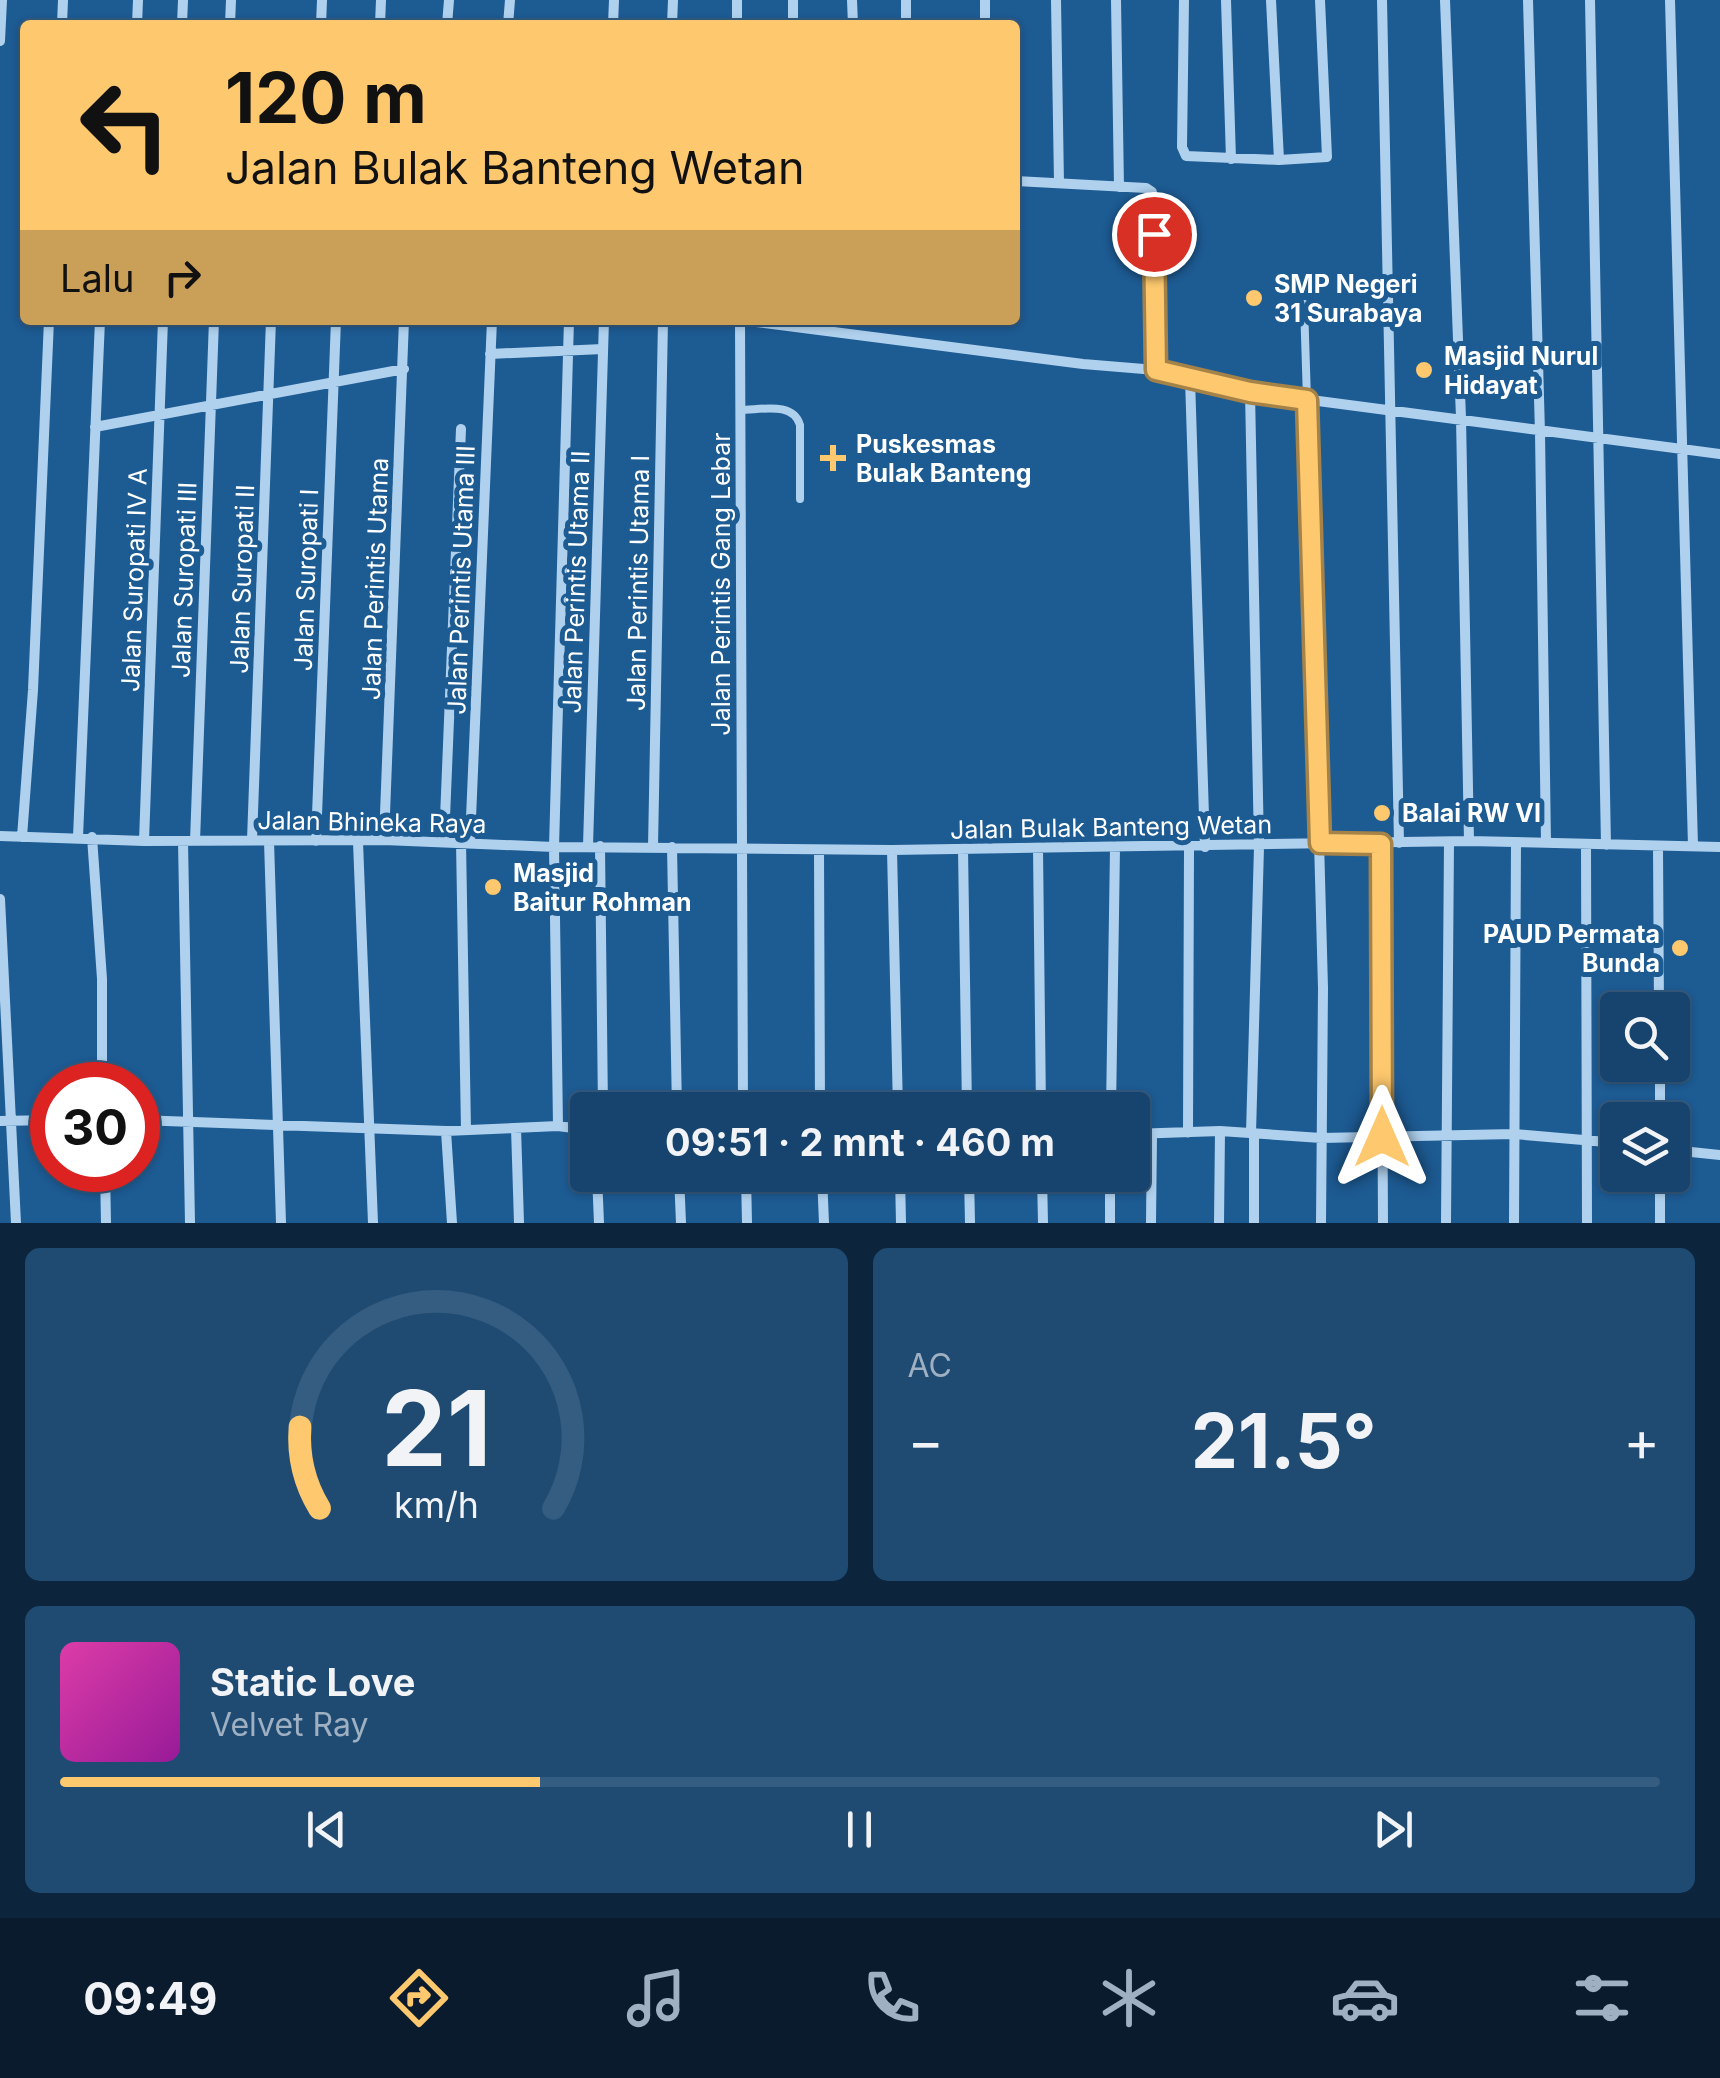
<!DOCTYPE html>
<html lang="id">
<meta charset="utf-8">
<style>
body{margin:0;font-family:Inter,sans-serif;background:#1f4b73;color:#f1f3f6;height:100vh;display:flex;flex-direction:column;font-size:38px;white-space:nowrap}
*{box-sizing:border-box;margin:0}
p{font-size:32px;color:#9eb0c2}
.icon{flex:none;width:55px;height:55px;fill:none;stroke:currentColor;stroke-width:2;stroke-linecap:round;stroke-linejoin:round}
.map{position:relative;height:1223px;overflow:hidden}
.sheet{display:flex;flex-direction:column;gap:25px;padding:25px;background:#0c253c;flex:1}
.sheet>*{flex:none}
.top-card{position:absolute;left:20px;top:20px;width:1000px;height:305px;border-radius:10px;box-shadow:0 2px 8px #0004,0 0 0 2px #355c81;background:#fdc86e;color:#111;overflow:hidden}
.tools{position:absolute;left:1600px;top:992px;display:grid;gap:20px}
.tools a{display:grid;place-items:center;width:90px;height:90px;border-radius:10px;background:#16446e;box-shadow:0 2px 8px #0004,0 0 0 2px #355c81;font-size:50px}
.speed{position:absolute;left:30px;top:1062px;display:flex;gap:20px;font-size:50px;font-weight:700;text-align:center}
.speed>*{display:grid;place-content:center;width:130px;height:130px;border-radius:50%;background:#16446e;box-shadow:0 2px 8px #0004,0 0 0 2px #355c81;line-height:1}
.speed .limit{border:15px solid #d22;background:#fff;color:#111}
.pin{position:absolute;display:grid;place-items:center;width:85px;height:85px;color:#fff;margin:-42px;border:5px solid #fff;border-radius:50%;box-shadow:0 2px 10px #0007}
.me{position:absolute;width:110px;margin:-55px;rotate:0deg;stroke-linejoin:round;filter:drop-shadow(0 0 8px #0008)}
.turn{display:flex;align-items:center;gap:35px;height:210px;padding:0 40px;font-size:45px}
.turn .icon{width:130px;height:130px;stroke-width:2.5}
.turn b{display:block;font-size:70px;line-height:85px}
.then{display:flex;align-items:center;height:95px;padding:0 40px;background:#0003;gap:20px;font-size:38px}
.big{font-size:75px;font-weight:700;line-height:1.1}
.sheet .tile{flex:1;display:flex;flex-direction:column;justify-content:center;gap:15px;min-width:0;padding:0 35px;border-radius:15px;background:#1f4b73}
.sheet .dial{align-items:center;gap:0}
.dial svg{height:260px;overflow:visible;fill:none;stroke:#355c81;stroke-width:7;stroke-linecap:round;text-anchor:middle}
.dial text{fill:#f1f3f6;stroke:none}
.song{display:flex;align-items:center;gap:30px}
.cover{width:120px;height:120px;border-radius:15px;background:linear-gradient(135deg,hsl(320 70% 55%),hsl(300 70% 35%))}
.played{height:10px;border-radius:5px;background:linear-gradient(90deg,#fdc86e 30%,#355c81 30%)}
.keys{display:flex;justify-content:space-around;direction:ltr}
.heat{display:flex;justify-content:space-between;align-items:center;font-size:55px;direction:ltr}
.sheet .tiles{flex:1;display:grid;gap:25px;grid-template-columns:1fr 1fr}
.tile:last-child{grid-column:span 2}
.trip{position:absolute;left:570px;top:1092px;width:580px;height:100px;border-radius:10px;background:#16446e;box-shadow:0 2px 8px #0004,0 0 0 2px #355c81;font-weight:700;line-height:100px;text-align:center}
.tabs{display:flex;height:160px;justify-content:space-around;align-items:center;background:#091b2c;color:#9eb0c2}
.tabs .icon{width:70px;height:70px}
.tabs .on{color:#fdc86e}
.tabs b{font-size:45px;color:#f1f3f6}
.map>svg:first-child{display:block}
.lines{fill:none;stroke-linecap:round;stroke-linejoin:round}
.service{stroke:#afd1ee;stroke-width:8}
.minor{stroke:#afd1ee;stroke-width:10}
.route-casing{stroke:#a48248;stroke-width:25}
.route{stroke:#fdc86e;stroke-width:18}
.poi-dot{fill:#fdc86e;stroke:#1d5b93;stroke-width:4}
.labels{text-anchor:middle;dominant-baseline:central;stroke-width:10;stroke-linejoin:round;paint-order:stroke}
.poi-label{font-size:25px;font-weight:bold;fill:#fff;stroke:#1d5b93;text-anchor:start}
.street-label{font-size:25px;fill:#fff;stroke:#1d5b93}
</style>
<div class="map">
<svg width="1720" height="1223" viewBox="0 0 1720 1223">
<rect width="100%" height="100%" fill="#1d5b93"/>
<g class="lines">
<path class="service" d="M1304 304 1307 400
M740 410C761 410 793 401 800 425V499"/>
<path class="minor" d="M737 0V25
M793 0V25
M852 0 853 25
M906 0V25
M1056 0 1059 183
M1116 0 1119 187
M1184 0 1182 147 1186 156 1279 160 1327 157 1320 0
M1226 0 1231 159
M1271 0 1279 160
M1382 0 1399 843
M1445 0 1461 418 1469 841
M1528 0 1540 433 1546 843
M1590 0 1606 845
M1670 0 1693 846
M62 25 63 0
M137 25 138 0
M182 25 183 0
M230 25 231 0
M321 25 322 0
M380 25 381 0
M447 25 449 0
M508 25 510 0
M613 25 614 0
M672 25 673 0
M985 25V0
M0 41 2 0
M1015 181 1146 188 1152 192 1156 370
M740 320 1083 364 1156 370 1250 392 1720 454
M740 320 743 1110
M490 354 603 349
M1190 379 1205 847
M1250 392 1259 847 1251 1133
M1307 400 1323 988 1321 1223
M95 427 404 369
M0 836 144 841 384 840 554 847 892 850 1469 841 1720 847
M22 837 33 690 49 320
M78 837 100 320
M92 837 102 979V1085
M252 840 271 320
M384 840 404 320
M144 841 163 320
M183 841 190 1223
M195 841 214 320
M269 841 281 1223
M316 841 336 320
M358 842 373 1223
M444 842 461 429
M461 842 466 1130
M470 842 492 320
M1381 843 1383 1223
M1586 844 1587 1223
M588 846 604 320
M600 846 603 1110
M653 847 663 320
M672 847 677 1110
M1658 847 1659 1010
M1038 848 1041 1110
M963 849 967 1110
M819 850 820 1110
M892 850 898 1110
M0 899 16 1223
M1660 1065V1120
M1111 1110 1115 848
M138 1120 446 1131 558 1126 588 1130
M0 1121 52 1120
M558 1126 554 847 569 320
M516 1128 519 1223
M446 1131 452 1223
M1188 1133 1189 848
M1132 1134 1220 1131 1321 1138 1514 1134 1618 1143
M1672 1150 1720 1155
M105 1170 106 1223
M597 1175 599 1223
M679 1175 681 1223
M746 1175 747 1223
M822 1175 824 1223
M900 1175 901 1223
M969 1175 970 1223
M1042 1175 1043 1223
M1110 1223V1175
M1151 1223 1152 1134
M1219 1223 1220 1131
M1254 1223V1133
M1446 1223 1449 842
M1514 1223 1516 844
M1660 1223V1175"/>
</g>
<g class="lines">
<defs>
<path id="route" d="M1154 234 1156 370 1250 392 1307 400 1320 843 1381 844 1382 1137"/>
</defs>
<use href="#route" class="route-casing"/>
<use href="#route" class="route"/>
</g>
<g class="poi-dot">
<circle cx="1254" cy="298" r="10"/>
<circle cx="1424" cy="370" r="10"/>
<path d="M828 443h10v10h10v10h-10v10h-10v-10h-10v-10h10z"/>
<circle cx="1382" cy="813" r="10"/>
<circle cx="493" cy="887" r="10"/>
<circle cx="1680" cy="948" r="10"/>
</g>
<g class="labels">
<g class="poi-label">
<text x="1274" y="284">SMP Negeri<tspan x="1274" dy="29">31 Surabaya</tspan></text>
<text x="1444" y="356">Masjid Nurul<tspan x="1444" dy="29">Hidayat</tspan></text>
<text x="856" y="444">Puskesmas<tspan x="856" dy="29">Bulak Banteng</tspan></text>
<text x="1402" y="813">Balai RW VI</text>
<text x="513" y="873">Masjid<tspan x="513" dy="29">Baitur Rohman</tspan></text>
<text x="1660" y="934" text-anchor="end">PAUD Permata<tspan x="1660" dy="29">Bunda</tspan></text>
</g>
<g class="street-label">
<text transform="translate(242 579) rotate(-88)">Jalan Suropati II</text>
<text transform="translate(375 579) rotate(-88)">Jalan Perintis Utama</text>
<text transform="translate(134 580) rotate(-88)">Jalan Suropati IV A</text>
<text transform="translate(184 580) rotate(-88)">Jalan Suropati III</text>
<text transform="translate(306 580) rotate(-88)">Jalan Suropati I</text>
<text transform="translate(461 580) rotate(-88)">Jalan Perintis Utama III</text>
<text transform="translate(576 582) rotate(-88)">Jalan Perintis Utama II</text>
<text transform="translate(638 583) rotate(-89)">Jalan Perintis Utama I</text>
<text transform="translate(721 584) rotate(-90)">Jalan Perintis Gang Lebar</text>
<text transform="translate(372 822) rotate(1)">Jalan Bhineka Raya</text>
<text transform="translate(1111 827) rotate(-1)">Jalan Bulak Banteng Wetan</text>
</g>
</g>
</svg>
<div class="tools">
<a><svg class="icon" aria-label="search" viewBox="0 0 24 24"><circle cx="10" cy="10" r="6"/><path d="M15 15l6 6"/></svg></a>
<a><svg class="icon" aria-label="layers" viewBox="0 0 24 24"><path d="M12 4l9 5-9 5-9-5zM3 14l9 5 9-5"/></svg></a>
</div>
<div class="speed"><div class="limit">30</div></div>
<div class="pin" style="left:1154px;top:234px;background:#d93025"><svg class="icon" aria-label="arrive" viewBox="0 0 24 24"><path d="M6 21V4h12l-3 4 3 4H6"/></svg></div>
<svg class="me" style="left:1382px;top:1137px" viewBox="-20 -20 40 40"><path d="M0-17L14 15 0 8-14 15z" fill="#fdc86e" stroke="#fff" stroke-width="4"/></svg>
<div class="trip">09:51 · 2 mnt · 460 m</div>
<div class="top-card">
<div class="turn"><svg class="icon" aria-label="left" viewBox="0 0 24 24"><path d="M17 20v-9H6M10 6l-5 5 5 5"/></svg><div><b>120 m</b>Jalan Bulak Banteng Wetan</div></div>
<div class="then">Lalu<svg class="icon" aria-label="right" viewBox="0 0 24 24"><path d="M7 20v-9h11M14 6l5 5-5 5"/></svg></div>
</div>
</div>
<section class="sheet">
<div class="tiles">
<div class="tile dial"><svg viewBox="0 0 100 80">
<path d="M14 69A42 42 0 1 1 86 69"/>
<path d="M14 69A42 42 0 0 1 8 44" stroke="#fdc86e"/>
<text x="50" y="56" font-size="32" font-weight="700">21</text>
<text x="50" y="72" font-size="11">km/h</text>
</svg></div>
<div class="tile"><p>AC</p>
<div class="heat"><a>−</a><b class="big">21.5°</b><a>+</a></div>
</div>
<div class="tile">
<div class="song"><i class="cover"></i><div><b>Static Love</b><p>Velvet Ray</p></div></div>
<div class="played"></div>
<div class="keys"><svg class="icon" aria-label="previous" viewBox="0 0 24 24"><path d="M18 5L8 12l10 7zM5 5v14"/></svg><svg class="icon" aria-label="pause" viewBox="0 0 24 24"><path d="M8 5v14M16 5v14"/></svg><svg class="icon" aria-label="next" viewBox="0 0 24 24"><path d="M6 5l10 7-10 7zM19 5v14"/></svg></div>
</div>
</div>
</section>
<nav class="tabs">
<b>09:49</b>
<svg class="icon on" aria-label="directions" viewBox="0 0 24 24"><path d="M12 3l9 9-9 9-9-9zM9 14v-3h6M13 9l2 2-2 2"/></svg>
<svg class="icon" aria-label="music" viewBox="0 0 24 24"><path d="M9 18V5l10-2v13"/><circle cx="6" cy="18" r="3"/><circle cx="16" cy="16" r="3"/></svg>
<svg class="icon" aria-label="phone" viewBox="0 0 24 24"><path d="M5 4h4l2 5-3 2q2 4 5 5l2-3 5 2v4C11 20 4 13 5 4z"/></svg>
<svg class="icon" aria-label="climate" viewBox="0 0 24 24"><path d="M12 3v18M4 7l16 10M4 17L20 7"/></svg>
<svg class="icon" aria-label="car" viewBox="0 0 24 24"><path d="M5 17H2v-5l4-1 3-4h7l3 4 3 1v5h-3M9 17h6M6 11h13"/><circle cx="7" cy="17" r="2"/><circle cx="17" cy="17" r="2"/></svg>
<svg class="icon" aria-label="filters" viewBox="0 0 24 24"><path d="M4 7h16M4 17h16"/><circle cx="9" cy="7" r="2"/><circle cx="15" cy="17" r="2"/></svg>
</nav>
